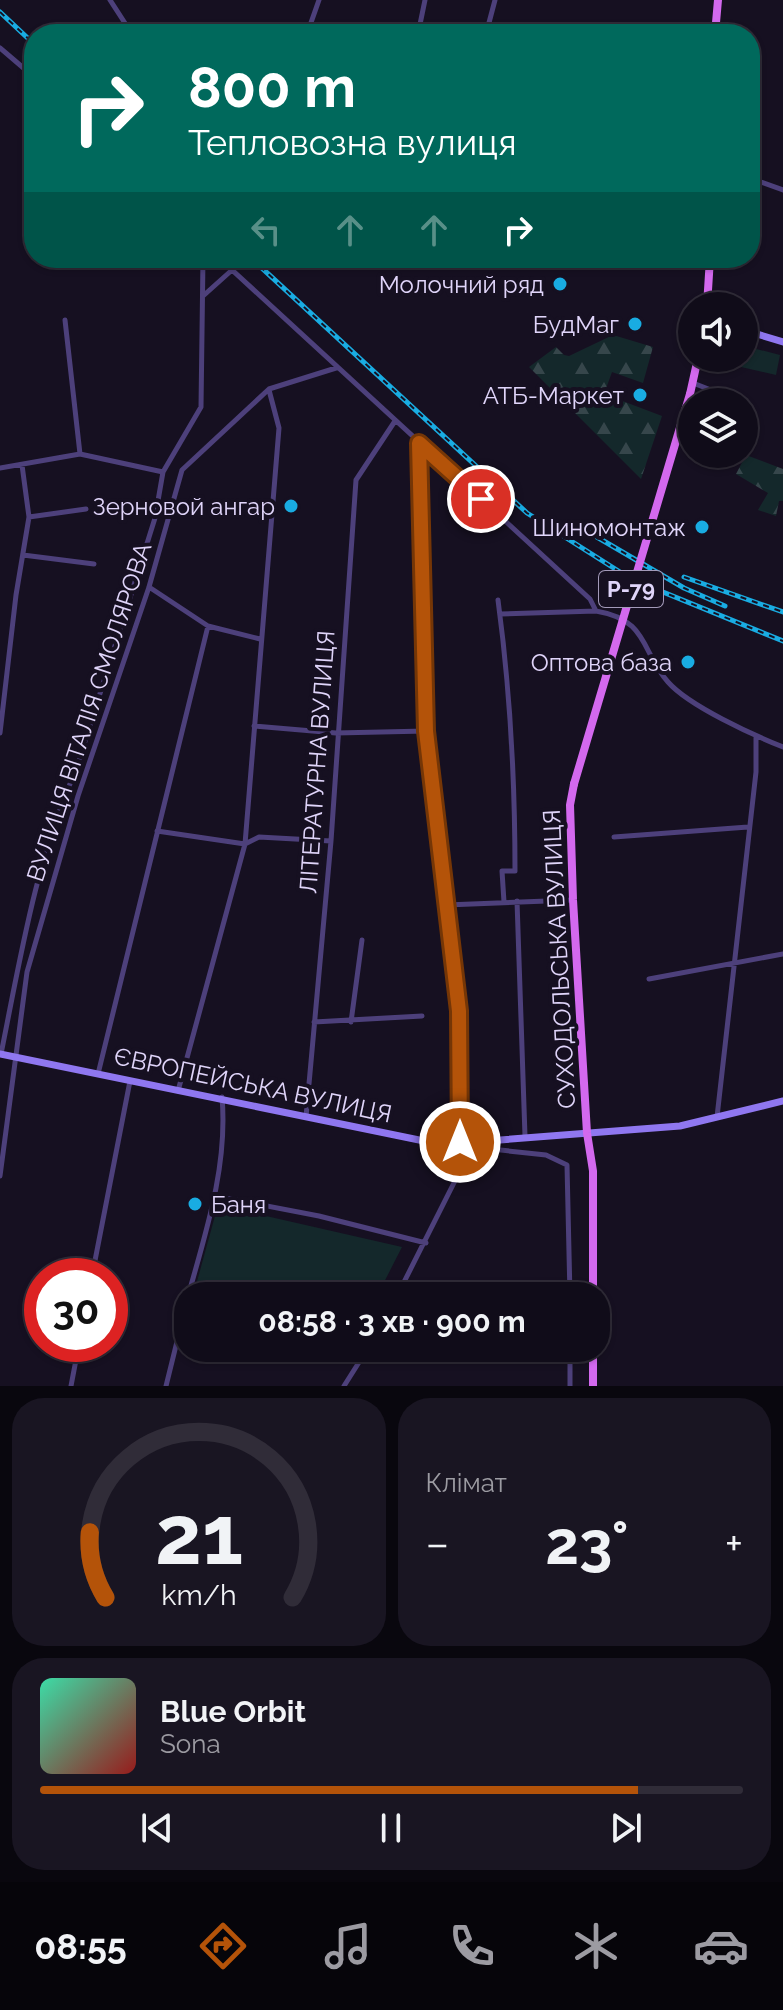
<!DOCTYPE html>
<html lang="uk">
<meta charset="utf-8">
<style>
body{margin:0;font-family:Raleway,sans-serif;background:#191522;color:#f1f3f6;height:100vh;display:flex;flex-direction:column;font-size:30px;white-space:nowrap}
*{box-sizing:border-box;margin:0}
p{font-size:26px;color:#9c9ba2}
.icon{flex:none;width:44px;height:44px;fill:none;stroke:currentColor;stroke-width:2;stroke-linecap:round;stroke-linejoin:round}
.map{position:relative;height:1386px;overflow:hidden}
.panel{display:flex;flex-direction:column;gap:12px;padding:12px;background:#09070e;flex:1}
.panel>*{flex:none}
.guide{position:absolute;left:24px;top:24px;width:736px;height:244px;border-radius:32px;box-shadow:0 2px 6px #0004,0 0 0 2px #302c38;background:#00695c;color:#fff;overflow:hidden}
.fabs{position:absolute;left:678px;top:292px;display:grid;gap:16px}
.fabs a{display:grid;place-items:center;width:80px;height:80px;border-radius:50%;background:#100c19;box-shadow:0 2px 6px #0004,0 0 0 2px #302c38;font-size:40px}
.speed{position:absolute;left:24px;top:1258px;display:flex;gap:16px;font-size:40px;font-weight:700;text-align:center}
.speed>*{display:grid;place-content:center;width:104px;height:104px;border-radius:50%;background:#100c19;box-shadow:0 2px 6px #0004,0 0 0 2px #302c38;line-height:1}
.speed .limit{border:12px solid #d22;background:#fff;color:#111}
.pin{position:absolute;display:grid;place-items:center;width:68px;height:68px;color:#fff;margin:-34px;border:4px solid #fff;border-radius:50%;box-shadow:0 2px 8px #0007}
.me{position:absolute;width:88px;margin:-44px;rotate:0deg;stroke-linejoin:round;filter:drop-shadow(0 0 6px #0008)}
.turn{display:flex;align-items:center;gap:28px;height:168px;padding:0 32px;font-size:36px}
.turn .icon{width:104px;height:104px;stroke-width:2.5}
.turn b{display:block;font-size:56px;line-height:68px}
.lanes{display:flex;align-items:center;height:76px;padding:0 32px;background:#0003;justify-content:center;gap:40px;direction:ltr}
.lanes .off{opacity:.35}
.big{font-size:60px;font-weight:700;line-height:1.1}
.panel .widget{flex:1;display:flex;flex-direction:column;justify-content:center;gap:12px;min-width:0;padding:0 28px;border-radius:32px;background:#191522}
.panel .dial{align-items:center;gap:0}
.dial svg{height:208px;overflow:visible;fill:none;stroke:#302c38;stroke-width:7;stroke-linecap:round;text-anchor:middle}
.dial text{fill:#f1f3f6;stroke:none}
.song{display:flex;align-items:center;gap:24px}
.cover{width:96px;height:96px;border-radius:12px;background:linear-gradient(135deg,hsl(160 70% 55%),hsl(0 70% 35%))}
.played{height:8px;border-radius:4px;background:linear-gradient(90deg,#b45309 85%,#302c38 85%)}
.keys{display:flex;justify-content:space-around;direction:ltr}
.heat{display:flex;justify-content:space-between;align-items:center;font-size:44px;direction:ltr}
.panel .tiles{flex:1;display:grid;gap:12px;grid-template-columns:1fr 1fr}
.widget:last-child{grid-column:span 2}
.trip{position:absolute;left:174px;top:1282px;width:436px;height:80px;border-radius:32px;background:#100c19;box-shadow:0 2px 6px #0004,0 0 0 2px #302c38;font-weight:700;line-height:80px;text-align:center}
.tabs{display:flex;height:128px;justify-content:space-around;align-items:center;background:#06050a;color:#9c9ba2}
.tabs .icon{width:56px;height:56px}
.tabs .current{color:#b45309}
.tabs b{font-size:36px;color:#f1f3f6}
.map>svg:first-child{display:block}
.forest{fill:url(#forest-firs)}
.pitch{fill:#14282b}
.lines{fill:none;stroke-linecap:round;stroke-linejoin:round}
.street{stroke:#4d407b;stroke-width:5}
.secondary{stroke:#8f77f0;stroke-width:7}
.primary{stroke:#d369ee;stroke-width:8}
.rail-casing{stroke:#19ace2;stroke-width:5}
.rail{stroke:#161021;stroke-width:2;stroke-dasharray:6;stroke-linecap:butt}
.primary-bridge{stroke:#d369ee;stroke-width:8}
.route-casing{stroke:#753606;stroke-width:20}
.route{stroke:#b45309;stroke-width:14}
.poi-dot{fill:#19ace2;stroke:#161021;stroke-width:3}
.labels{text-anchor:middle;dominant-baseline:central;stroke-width:8;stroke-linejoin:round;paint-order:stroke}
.shield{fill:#161021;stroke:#a39ab9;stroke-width:2}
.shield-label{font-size:22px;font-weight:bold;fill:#e0d5fa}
.poi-label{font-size:24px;fill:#e0d5fa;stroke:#161021;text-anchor:end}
.street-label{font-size:24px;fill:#e0d5fa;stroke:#161021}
</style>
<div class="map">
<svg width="783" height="1386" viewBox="0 0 783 1386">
<defs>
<pattern id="forest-firs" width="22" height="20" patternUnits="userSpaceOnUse" patternTransform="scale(2)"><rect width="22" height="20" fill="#14282b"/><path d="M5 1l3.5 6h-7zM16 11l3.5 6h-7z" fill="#36464b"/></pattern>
</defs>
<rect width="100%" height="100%" fill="#161021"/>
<path class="forest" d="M613 335 653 347 643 383 612 372 604 394 662 416 641 479 529 367 556 347 564 355 569 356Z
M746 455 783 469V501H779L776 516 758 510 768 493 736 474Z"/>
<path class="pitch" d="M745 346 780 355 776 375 741 367Z
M218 1205 402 1247 377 1296H193Z"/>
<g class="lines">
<path class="street" d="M110 0 132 34
M307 34 319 0
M418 34 425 0
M486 34 495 0
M566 34 568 26 597 31V34
M0 48 34 77
M750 178 783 190
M750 204 756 180
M219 258 590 599 596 611C649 620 640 650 668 682 689 706 753 735 783 747
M203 296 232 270
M65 320 80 454
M693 383 716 392
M419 443 426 731 459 1011 460 1142
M0 468 80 454 163 472
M29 517 86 509
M23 555 94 564
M149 587 208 626 260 639
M498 600C510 689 515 781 515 871H502L504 902
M500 614 596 611
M254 726 336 733 426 731
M0 733 16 595 29 517 22 465
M157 831 245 844 259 837 331 841
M614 837 748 827
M517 901 525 1136
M446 905 573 900
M649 979 783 954
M314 1022 422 1016
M351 1022 362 940
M1 1054C20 960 36 859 76 770L155 518 163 472 201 407 203 258
M98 1074 208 626
M178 1091 245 844 279 428 269 390
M306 1117 331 841 356 480 395 421
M717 1117 756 772V737
M472 1147 546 1155 567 1165 570 1296
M0 1176 27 972 78 796 149 587 182 470 269 389 336 368
M215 1196 319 1216 426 1243
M92 1276 130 1081
M188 1296C206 1232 228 1165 222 1097
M397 1296 472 1147
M347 1348 366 1353
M570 1348V1386
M71 1386 79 1344
M166 1386 188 1297
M344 1386 368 1348"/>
<path class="secondary" d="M744 330 783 342
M0 1054 424 1141 474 1142 680 1126 783 1101"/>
<path class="primary" d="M715 34 718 0
M707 306 710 258
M690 394 698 358
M574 784 570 805 573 900 587 1133 593 1171V1296
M593 1348V1386"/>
<defs>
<path id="rail" d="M0 12 34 44
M251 258 527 513 631 579 783 641
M590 533 684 588 725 606
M684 577 783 612"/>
</defs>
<use href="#rail" class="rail-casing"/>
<use href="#rail" class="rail"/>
<path class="primary-bridge" d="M574 784 690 394"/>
</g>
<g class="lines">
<defs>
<path id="route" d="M460 1142 459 1011 426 731 419 443 481 499"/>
</defs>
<use href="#route" class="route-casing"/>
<use href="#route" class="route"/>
</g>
<g class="poi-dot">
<circle cx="560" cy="284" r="8"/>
<circle cx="635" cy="324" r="8"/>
<circle cx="640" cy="395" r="8"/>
<circle cx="291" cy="506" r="8"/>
<circle cx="702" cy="527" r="8"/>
<circle cx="688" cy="662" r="8"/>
<circle cx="195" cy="1204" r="8"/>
</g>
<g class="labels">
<rect class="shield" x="599" y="571" width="64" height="36" rx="6"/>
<g class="shield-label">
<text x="631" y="589">Р-79</text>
</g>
<g class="poi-label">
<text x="544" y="284">Молочний ряд</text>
<text x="619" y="324">БудМаг</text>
<text x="624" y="395">АТБ-Маркет</text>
<text x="275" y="506">Зерновой ангар</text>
<text x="686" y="527">Шиномонтаж</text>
<text x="672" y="662">Оптова база</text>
<text x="211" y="1204" text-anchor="start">Баня</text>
</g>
<g class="street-label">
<text transform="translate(89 712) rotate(-72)">ВУЛИЦЯ ВІТАЛІЯ СМОЛЯРОВА</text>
<text transform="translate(317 762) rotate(-86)">ЛІТЕРАТУРНА ВУЛИЦЯ</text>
<text transform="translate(559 959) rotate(-93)">СУХОДОЛЬСЬКА ВУЛИЦЯ</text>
<text transform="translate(253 1085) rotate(12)">ЄВРОПЕЙСЬКА ВУЛИЦЯ</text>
</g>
</g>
</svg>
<div class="fabs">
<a><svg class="icon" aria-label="sound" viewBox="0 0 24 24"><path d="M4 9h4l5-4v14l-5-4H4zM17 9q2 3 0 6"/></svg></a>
<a><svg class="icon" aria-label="layers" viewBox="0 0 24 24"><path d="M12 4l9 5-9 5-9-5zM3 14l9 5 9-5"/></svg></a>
</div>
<div class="speed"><div class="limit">30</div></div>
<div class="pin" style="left:481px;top:499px;background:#d93025"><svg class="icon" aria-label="arrive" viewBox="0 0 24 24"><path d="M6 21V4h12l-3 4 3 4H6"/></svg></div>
<svg class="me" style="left:460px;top:1142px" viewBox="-20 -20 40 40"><circle r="17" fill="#b45309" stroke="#fff" stroke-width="3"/><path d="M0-11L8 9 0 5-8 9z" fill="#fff"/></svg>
<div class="trip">08:58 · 3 хв · 900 m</div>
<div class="guide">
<div class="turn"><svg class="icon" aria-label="right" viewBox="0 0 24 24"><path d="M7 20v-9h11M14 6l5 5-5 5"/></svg><div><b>800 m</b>Тепловозна вулиця</div></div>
<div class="lanes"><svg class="icon off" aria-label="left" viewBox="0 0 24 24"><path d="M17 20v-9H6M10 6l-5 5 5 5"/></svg><svg class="icon off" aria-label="ahead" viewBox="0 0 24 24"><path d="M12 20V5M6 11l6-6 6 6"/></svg><svg class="icon off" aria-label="ahead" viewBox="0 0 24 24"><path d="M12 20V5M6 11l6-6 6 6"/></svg><svg class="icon" aria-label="right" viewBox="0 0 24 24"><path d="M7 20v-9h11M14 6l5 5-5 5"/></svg></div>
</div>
</div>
<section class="panel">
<div class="tiles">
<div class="widget dial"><svg viewBox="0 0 100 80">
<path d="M14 69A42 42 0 1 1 86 69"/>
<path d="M14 69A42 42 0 0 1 8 44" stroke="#b45309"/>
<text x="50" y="56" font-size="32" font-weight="700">21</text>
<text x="50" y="72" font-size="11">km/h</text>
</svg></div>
<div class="widget"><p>Клімат</p>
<div class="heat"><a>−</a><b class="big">23°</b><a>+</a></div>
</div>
<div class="widget">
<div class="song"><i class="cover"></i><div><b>Blue Orbit</b><p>Sona</p></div></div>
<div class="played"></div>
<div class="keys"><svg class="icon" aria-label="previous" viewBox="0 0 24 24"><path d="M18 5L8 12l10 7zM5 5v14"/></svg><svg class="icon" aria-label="pause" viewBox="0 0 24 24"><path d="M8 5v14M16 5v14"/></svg><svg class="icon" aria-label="next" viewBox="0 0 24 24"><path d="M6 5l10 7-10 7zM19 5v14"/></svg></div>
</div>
</div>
</section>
<nav class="tabs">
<b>08:55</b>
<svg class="icon current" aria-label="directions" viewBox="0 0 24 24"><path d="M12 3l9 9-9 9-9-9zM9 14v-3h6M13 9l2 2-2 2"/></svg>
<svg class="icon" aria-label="music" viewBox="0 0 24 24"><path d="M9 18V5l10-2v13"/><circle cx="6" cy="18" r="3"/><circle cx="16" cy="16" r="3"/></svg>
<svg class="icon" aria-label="phone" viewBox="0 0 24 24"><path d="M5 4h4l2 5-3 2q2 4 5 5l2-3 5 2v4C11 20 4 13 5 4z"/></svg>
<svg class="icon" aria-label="climate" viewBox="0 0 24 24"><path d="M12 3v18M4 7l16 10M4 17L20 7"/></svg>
<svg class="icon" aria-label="car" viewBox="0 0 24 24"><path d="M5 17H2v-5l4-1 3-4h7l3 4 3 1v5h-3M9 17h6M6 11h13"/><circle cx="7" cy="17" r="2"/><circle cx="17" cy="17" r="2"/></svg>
</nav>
